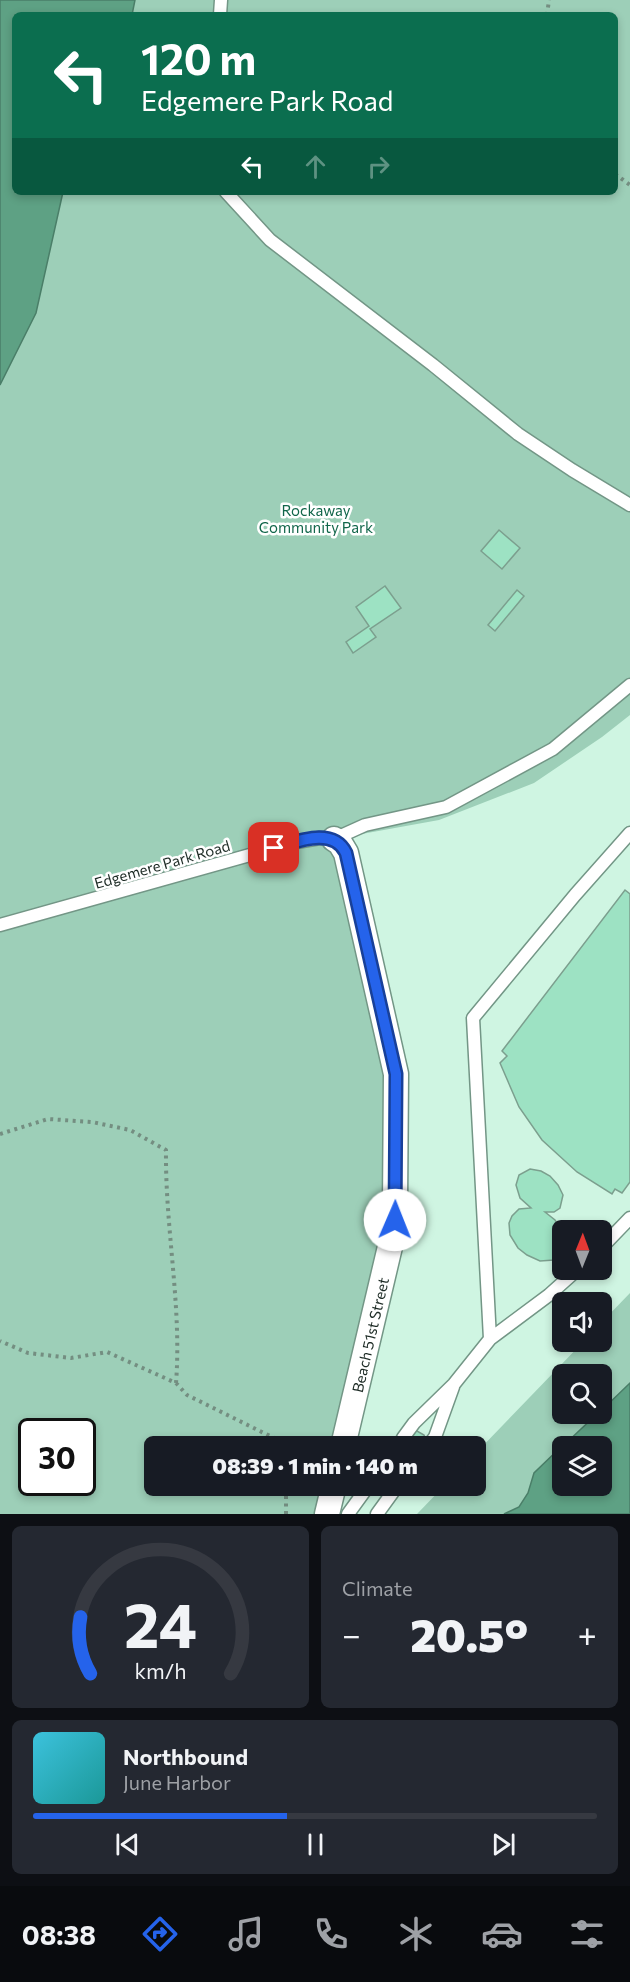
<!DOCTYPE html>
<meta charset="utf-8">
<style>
body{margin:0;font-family:Commissioner,sans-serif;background:#242831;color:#f1f3f6;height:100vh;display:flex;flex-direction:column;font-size:22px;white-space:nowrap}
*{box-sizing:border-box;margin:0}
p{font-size:20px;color:#9ea1a6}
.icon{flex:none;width:33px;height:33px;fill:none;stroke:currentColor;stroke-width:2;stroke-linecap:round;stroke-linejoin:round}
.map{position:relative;height:1514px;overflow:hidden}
.side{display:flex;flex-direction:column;gap:12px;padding:12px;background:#0d0f14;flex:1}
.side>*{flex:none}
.top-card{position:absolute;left:12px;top:12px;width:606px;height:183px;border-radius:9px;box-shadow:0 3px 9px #0003;background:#0b6e4f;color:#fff;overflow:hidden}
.needle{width:39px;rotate:1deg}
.fabs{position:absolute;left:552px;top:1220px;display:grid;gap:12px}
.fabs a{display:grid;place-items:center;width:60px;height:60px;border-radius:9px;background:#171b24;box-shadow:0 3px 9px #0003;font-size:30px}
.speed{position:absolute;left:18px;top:1418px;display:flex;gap:12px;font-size:30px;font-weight:700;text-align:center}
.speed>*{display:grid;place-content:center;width:78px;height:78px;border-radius:50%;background:#171b24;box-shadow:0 3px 9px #0003;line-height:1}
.speed .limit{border:3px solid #111;border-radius:9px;background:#fff;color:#111}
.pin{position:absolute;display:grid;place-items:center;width:51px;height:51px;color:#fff;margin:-26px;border-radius:12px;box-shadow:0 3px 9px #0006}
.me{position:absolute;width:66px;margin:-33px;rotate:1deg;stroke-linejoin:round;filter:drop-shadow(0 0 4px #0008)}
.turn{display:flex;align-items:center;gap:21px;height:126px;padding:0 30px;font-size:27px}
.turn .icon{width:78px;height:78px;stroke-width:2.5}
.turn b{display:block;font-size:42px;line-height:51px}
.lanes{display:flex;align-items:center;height:57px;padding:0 30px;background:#0003;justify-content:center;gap:30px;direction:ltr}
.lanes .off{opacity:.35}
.big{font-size:45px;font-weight:800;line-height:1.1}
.side .tile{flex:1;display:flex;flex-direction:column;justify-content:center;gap:9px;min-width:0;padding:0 21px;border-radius:9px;background:#242831}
.side .dial{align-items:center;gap:0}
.dial svg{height:156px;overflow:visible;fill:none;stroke:#363941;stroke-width:7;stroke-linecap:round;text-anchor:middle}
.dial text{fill:#f1f3f6;stroke:none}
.song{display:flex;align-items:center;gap:18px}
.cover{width:72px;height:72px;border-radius:9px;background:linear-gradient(135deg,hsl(190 70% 55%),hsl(180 70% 35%))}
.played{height:6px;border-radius:3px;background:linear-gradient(90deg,#2563eb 45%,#363941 45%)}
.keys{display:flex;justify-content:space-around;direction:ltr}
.heat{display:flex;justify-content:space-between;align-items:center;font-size:33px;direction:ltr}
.side .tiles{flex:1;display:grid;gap:12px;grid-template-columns:1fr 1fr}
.tile:last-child{grid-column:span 2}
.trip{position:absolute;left:144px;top:1436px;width:342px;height:60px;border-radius:9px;background:#171b24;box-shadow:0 3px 9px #0003;font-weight:800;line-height:60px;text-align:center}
.tabs{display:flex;height:96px;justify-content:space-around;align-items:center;background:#090b0e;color:#9ea1a6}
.tabs .icon{width:42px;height:42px}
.tabs .selected{color:#2563eb}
.tabs b{font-size:27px;color:#f1f3f6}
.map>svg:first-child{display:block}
.green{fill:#9dcfb8;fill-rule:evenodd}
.water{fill:#5ea184;stroke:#4a7e68;stroke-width:1.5}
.building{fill:#9de2c3;stroke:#7c9f8e;stroke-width:1.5}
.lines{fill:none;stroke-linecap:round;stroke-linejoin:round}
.service-casing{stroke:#739686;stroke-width:15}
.minor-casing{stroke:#739686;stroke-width:27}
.path{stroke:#748e81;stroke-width:4;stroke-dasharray:3 4.5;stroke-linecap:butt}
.service{stroke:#fff;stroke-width:12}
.minor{stroke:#fff;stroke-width:24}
.route-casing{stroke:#184099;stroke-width:15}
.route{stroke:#2563eb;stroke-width:10}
.labels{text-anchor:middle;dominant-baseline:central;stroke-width:5;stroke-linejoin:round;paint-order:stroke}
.park-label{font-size:15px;fill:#11664a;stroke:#fff}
.street-label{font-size:15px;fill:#1d2b25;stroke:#fff}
</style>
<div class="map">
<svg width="630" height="1514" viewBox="0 0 630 1514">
<rect width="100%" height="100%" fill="#cff5e2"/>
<path class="green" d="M135 0H630V715L602 737 534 783 439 820 334 839 394 1061 395 1205 343 1446H154V1485H334L327 1514H0V385L36 313 63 192H615V15H132ZM32 1431H82V1482H32Z
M630 1293V1383L602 1410V1374H562V1413H598L534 1473 528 1493 519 1507 504 1514H417L445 1485H476V1453L584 1341H602V1322Z"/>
<path class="water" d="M0 0H135L132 15H15V192H63L36 313 0 385Z
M630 1383V1514H504L519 1507 528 1493 534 1473 562 1446V1485H602V1446H563L598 1413H602V1410Z"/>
<path class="building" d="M499 530 520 548 502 569 481 551Z
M385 586 401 608 370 629 376 637 353 653 346 642 369 626 356 607Z
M517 590 524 596 495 631 488 625Z
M625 890 630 894V1182L622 1193 615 1189 612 1194 577 1172 542 1140 519 1107 500 1063 507 1056 502 1051Z
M530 1169 541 1171 550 1176 558 1185 563 1195 560 1208 554 1212H545L555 1220 562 1230V1254L554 1260 540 1261 527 1255 518 1248 510 1235 509 1223 512 1216 519 1209 531 1208 520 1198 516 1185 519 1175Z
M411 1430 417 1431 424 1435 428 1446H389L400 1435Z"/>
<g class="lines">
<defs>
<path id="service" d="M220 15 221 0
M226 192 270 240 433 365 518 434 572 470 630 505
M0 925 296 842 320 838 334 839 365 825 446 807 553 749 630 685
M602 1247 630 1218
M490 1339 473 1018 575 895 630 833
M403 1438 414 1423 454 1384 490 1339 549 1295 578 1269
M428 1446 435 1437 453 1387
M348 1514 369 1485
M377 1514 398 1485"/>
<path id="minor" d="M334 839 340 843 346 853 396 1074 395 1205 393 1234 343 1446
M327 1514 334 1485"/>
</defs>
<use href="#service" class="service-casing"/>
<use href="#minor" class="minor-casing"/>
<path class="path" d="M547 15 549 0
M615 174 630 185
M0 1134 48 1119 92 1122 130 1130 166 1150C165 1228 182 1306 176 1383L107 1352 71 1358 28 1353 0 1341
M176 1383 187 1395 278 1440 306 1446
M286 1514V1485"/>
<use href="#service" class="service"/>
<use href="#minor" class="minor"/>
</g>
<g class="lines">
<defs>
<path id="route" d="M274 848C296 842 333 826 346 853L396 1074 395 1220"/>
</defs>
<use href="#route" class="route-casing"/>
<use href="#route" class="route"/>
</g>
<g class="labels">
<g class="park-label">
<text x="316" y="510">Rockaway<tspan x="316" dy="17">Community Park</tspan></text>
</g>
<g class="street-label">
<text transform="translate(162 864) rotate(-16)">Edgemere Park Road</text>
<text transform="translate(370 1335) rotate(-77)">Beach 51st Street</text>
</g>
</g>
</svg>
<div class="fabs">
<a><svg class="needle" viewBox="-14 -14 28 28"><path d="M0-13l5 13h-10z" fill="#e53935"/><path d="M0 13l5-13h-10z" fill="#9ea1a6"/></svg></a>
<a><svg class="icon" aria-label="sound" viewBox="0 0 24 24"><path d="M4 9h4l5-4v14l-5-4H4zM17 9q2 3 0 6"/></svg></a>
<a><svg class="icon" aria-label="search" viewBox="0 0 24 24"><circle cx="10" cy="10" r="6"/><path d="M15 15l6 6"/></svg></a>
<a><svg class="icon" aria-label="layers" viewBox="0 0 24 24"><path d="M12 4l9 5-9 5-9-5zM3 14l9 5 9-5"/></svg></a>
</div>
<div class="speed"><div class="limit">30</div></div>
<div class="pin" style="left:274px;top:848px;background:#d93025"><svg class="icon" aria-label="arrive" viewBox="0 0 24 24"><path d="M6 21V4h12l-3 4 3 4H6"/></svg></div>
<svg class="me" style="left:395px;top:1220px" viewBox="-20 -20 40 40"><circle r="19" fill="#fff"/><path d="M0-13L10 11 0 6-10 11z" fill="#2563eb"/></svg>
<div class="trip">08:39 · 1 min · 140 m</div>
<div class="top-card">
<div class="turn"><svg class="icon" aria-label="left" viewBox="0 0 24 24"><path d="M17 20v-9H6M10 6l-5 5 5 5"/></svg><div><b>120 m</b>Edgemere Park Road</div></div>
<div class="lanes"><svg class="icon" aria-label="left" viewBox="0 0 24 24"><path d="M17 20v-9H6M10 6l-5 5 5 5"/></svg><svg class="icon off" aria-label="ahead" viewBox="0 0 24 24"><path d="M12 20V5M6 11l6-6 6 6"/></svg><svg class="icon off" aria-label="right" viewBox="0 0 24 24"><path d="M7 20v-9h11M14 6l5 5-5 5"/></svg></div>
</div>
</div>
<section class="side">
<div class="tiles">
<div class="tile dial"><svg viewBox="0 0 100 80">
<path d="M14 69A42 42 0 1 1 86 69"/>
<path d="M14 69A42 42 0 0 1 9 40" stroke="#2563eb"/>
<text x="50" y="56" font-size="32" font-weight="700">24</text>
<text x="50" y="72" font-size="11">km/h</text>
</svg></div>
<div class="tile"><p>Climate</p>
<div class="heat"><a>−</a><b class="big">20.5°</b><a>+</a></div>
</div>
<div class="tile">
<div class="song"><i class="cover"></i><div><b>Northbound</b><p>June Harbor</p></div></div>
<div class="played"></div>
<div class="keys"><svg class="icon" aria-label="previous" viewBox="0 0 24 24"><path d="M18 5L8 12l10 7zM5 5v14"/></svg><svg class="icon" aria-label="pause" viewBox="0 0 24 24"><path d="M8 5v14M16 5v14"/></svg><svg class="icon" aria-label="next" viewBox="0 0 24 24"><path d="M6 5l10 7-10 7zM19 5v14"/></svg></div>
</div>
</div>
</section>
<nav class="tabs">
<b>08:38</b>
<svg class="icon selected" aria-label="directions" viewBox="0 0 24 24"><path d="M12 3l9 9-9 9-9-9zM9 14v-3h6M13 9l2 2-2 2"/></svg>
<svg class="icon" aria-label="music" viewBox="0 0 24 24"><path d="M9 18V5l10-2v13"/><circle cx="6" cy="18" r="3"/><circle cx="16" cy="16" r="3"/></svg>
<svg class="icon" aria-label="phone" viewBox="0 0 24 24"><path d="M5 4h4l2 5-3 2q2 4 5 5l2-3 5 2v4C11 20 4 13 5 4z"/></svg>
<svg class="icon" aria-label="climate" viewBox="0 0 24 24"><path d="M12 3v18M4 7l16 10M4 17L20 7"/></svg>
<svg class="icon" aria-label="car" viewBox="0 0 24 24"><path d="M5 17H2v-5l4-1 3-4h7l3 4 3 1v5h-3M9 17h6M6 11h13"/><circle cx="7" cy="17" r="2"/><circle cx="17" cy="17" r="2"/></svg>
<svg class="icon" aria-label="filters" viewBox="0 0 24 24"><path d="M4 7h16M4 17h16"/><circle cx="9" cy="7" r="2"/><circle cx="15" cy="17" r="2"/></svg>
</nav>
